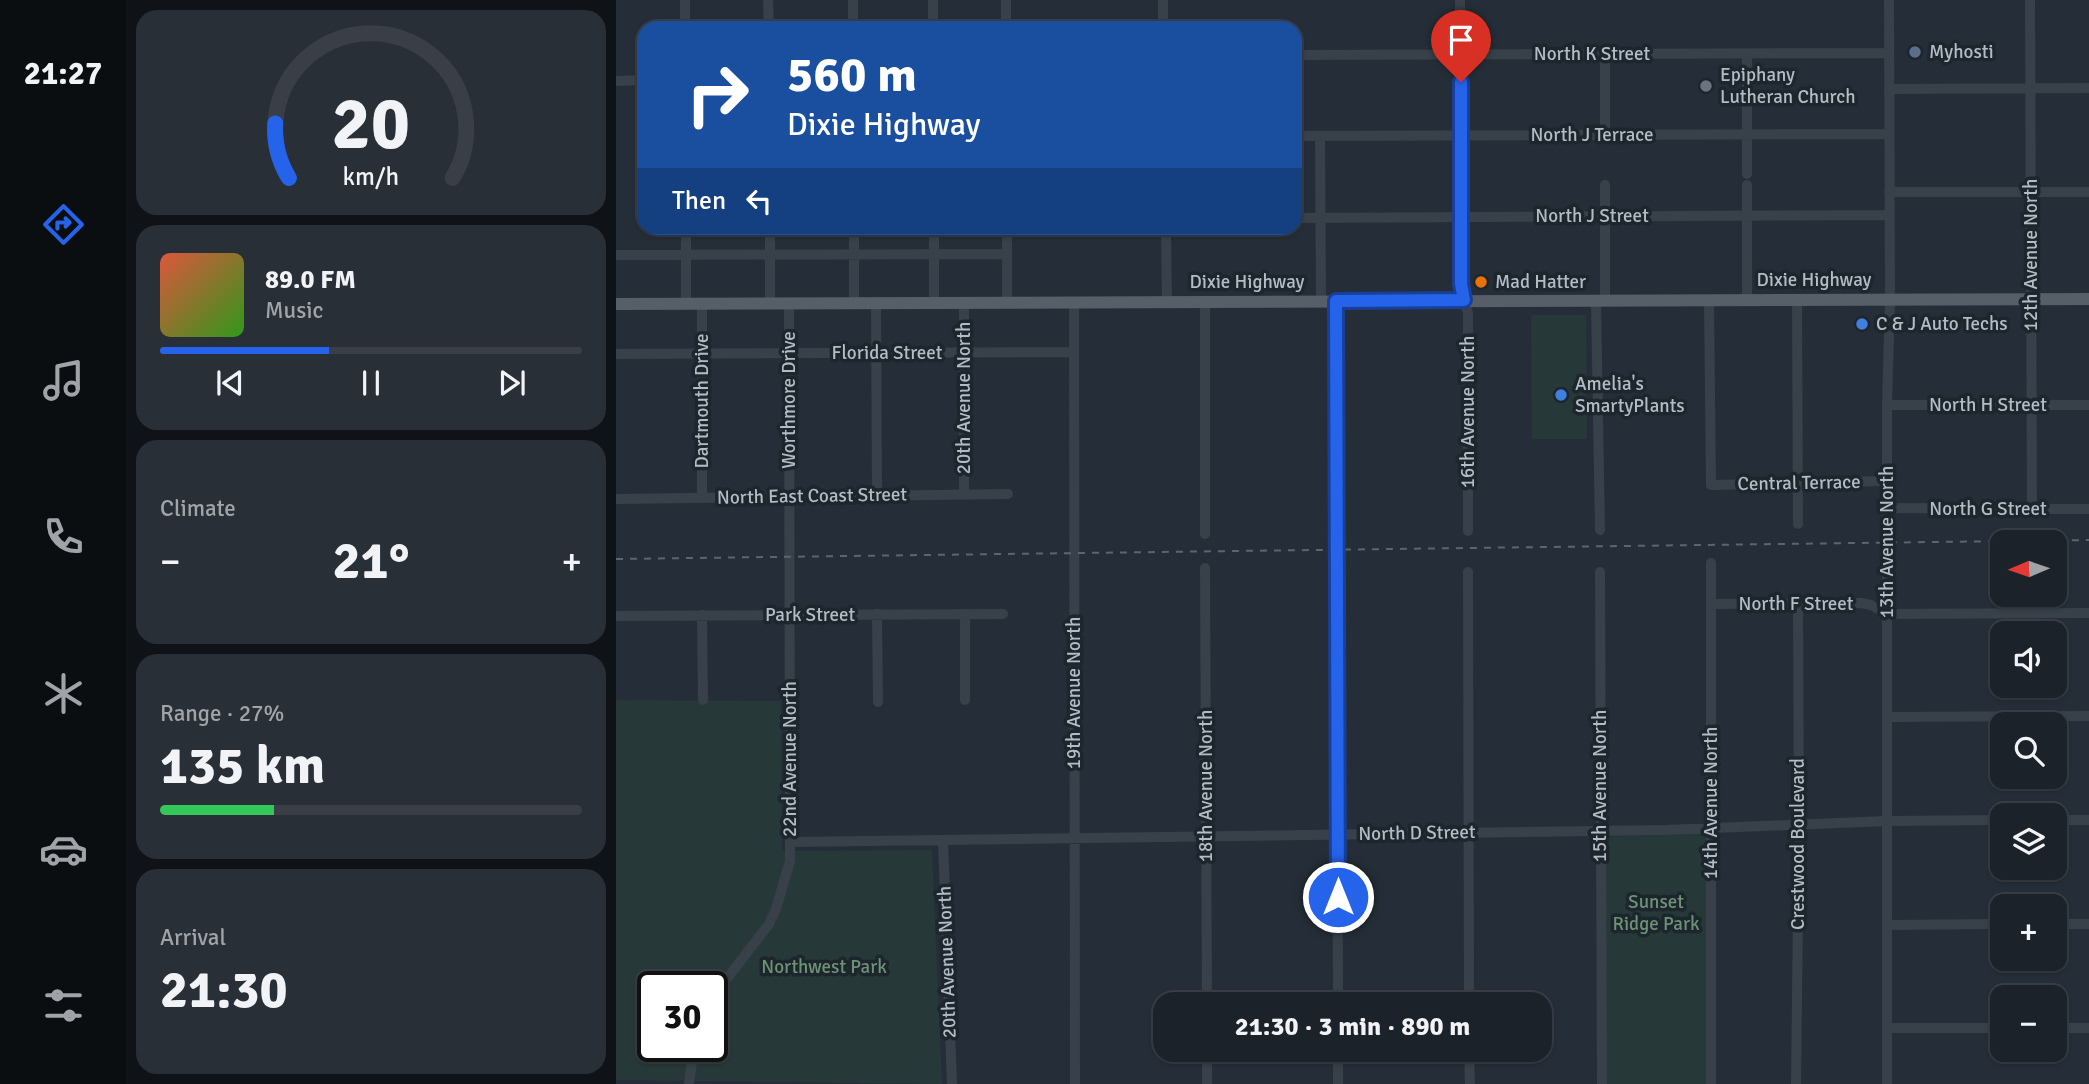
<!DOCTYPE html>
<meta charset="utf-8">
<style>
body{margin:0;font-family:Signika,sans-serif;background:#292f36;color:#f1f3f6;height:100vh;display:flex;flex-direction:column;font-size:26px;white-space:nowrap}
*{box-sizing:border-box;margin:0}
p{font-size:23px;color:#a0a4a8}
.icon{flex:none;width:38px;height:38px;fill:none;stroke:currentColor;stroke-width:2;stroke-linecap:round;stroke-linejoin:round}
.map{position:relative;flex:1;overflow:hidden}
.details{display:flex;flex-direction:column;gap:10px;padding:10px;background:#0f1317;width:490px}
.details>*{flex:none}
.top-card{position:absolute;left:21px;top:21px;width:665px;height:214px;border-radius:21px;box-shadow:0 2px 5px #0004,0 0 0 2px #3a3f47;background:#1a4fa0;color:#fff;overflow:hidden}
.needle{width:46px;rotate:268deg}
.buttons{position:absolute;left:1374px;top:530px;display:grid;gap:14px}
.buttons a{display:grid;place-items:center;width:77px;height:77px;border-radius:14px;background:#1c222a;box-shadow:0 2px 5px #0004,0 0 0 2px #3a3f47;font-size:35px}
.speed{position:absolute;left:21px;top:971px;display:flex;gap:14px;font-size:35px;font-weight:700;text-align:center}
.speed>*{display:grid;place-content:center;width:91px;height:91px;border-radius:50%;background:#1c222a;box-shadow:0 2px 5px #0004,0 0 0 2px #3a3f47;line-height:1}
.speed .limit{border:4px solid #111;border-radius:10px;background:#fff;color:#111}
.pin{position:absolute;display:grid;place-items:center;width:60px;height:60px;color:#fff;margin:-72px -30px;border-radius:50% 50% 50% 0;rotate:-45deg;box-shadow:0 0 7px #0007}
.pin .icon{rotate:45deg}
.me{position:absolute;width:77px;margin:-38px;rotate:0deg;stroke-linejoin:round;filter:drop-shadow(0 0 5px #0008)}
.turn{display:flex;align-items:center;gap:24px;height:147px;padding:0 35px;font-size:32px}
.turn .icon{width:91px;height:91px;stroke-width:2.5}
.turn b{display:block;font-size:49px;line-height:60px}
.then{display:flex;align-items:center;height:66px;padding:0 35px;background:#0003;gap:14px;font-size:26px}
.big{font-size:52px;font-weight:700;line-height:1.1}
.details .card{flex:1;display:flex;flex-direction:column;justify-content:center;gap:10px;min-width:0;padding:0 24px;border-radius:21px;background:#292f36}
.details .dial{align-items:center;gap:0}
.dial svg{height:182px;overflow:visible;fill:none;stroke:#3a3f47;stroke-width:7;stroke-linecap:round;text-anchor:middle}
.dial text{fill:#f1f3f6;stroke:none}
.song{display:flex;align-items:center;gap:21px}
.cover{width:84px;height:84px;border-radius:10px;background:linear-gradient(135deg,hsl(10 70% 55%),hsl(110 70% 35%))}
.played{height:7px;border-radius:4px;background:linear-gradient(90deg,#2563eb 40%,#3a3f47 40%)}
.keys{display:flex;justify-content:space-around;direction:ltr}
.heat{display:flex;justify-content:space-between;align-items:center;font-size:38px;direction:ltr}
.charge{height:10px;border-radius:5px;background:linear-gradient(90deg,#34c759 27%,#3a3f47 0)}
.trip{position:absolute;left:537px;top:992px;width:399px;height:70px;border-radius:21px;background:#1c222a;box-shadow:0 2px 5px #0004,0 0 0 2px #3a3f47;font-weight:700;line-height:70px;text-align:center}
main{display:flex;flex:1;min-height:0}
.dock{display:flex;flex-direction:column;width:126px;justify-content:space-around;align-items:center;background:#0b0e11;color:#a0a4a8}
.dock .icon{width:49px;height:49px}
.dock .on{color:#2563eb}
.dock b{font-size:32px;color:#f1f3f6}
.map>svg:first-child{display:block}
.green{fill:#273839;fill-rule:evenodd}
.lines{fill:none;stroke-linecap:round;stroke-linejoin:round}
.minor{stroke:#384049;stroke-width:10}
.major{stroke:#565f68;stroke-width:12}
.rail{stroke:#5b646f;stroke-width:2;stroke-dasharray:7 7;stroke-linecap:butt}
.route-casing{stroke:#184099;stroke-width:18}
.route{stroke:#2563eb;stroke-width:12}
.service-dot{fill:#5c6f8a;stroke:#1d252d;stroke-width:2.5}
.worship-dot{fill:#6b7280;stroke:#1d252d;stroke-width:2.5}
.food-dot{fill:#e8710a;stroke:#1d252d;stroke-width:2.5}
.shop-dot{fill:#3f7fe0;stroke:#1d252d;stroke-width:2.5}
.labels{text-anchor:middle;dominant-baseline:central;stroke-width:7;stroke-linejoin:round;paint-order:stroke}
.poi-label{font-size:19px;fill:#b3bbc4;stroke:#1d252d;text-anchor:start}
.street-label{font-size:19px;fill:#b3bbc4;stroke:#1d252d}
.park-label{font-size:19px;fill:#6d9274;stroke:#1d252d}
</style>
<main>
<nav class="dock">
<b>21:27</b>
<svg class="icon on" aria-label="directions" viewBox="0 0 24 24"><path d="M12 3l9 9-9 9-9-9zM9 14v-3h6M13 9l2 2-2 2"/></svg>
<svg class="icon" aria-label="music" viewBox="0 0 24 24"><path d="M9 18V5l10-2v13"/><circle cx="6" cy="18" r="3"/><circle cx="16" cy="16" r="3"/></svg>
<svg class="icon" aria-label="phone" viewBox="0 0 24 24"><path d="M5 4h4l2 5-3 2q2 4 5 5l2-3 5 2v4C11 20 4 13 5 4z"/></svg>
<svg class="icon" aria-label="climate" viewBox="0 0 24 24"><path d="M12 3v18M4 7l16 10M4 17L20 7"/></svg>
<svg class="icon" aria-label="car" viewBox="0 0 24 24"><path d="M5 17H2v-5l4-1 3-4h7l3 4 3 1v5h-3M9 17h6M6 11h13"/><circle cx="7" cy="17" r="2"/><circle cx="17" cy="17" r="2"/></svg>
<svg class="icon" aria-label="filters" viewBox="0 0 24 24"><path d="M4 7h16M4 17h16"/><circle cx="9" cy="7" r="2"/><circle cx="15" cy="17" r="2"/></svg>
</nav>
<section class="details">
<div class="card dial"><svg viewBox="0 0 100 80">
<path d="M14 69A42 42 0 1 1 86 69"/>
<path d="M14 69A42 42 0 0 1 8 45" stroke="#2563eb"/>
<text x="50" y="56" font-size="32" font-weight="700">20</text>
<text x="50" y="72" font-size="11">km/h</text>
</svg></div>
<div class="card">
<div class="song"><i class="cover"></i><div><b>89.0 FM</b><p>Music</p></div></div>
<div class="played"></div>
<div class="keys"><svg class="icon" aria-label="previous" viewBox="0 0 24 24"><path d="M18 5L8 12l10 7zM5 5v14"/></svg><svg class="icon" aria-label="pause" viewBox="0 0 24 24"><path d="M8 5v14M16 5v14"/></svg><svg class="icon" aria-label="next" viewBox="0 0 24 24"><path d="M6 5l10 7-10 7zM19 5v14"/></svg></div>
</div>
<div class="card"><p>Climate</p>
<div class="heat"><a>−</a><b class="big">21°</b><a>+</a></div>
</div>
<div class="card"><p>Range · 27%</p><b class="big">135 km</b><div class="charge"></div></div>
<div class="card"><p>Arrival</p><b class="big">21:30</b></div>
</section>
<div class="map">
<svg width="1473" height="1084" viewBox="0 0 1473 1084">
<rect width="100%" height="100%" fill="#252e38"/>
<path class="green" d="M915 315H970L971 439H916Z
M0 700 165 701 166 851 316 850 326 1084 0 1080ZM37 987H96V1046H37Z
M1092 833 1090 1084H990L988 837Z"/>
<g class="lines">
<path class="minor" d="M69 0V28
M152 0 153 28
M237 0V28
M317 0V28
M390 0V28
M547 0V28
M844 0 845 284V291L852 313V531
M1414 0 1416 509
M989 54V135
M679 55 1273 53
M0 81 28 80
M1273 89 1473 88
M679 136 1273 134
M704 136 705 301
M1131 174V54
M989 185V301
M1131 185V300
M1273 192H1473
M679 218 1273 215
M70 228V304
M238 228V303
M318 228V303
M550 228 551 302
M0 255 391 254
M1093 300 1095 485 1271 481
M1181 300 1182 524
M720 301 722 1004
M980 301 984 530
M348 302V494
M458 302 459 1084
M589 302V534
M154 303V228
M260 303 261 496
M391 303V228
M86 304V498
M0 354 458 352
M1271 405H1473
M0 499 392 494
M1271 508 1473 509
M1095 563V1084
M589 568 591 1004
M852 572 853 1004
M984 572 986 1084
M1095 604 1245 603 1255 605 1271 614 1473 613
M261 614 262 702
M349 614V700
M86 615 87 700
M0 616 387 614
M1271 717 1473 716
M1438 820H1473
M327 840 336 1084
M174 842 1050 830 1271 821 1386 820
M1438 924H1473
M1271 925 1386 924
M96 998 153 924 160 909 174 861 173 303
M1271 1028H1386
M1438 1028H1473
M591 1050V1084
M722 1050V1084
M853 1050 854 1084
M73 1084 78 1046
M1180 1084 1183 825 1182 603
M1271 1084V405L1274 299 1273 0"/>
<path class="major" d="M0 304 1473 299"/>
<path class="rail" d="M0 559 1473 540"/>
</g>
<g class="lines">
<defs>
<path id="route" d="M722 897 720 301 848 300 845 284V82"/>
</defs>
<use href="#route" class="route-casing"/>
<use href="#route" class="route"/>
</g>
<circle class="service-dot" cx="1299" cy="52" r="7"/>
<circle class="worship-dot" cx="1090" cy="86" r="7"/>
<circle class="food-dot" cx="865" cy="282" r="7"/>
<g class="shop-dot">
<circle cx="1246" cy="324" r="7"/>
<circle cx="945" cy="395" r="7"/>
</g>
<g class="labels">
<g class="poi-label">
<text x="1313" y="52">Myhosti</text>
<text x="1104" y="75">Epiphany<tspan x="1104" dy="22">Lutheran Church</tspan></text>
<text x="879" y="282">Mad Hatter</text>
<text x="1260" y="324">C &amp; J Auto Techs</text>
<text x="959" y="384">Amelia's<tspan x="959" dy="22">SmartyPlants</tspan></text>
</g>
<g class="street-label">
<text x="976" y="54">North K Street</text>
<text x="976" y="135">North J Terrace</text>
<text x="976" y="216">North J Street</text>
<text transform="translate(1415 255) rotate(-90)">12th Avenue North</text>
<text x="1198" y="280">Dixie Highway</text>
<text x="631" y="282">Dixie Highway</text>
<text x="271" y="353">Florida Street</text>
<text transform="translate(348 398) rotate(-90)">20th Avenue North</text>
<text transform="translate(173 400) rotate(-90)">Worthmore Drive</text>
<text transform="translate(86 401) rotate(-90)">Dartmouth Drive</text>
<text x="1372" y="405">North H Street</text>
<text transform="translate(852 412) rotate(-90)">16th Avenue North</text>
<text transform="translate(1183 483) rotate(-1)">Central Terrace</text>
<text transform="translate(196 496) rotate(-1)">North East Coast Street</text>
<text x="1372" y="509">North G Street</text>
<text transform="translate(1271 542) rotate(-90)">13th Avenue North</text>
<text x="1180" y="604">North F Street</text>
<text x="194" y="615">Park Street</text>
<text transform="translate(458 693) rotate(-90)">19th Avenue North</text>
<text transform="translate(174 759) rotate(-90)">22nd Avenue North</text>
<text transform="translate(590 786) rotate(-90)">18th Avenue North</text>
<text transform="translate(984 786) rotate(-90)">15th Avenue North</text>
<text transform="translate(1095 803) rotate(-90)">14th Avenue North</text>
<text transform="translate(801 833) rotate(-1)">North D Street</text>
<text transform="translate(1182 844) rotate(-90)">Crestwood Boulevard</text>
<text transform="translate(331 962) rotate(-92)">20th Avenue North</text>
</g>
<g class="park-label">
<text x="1040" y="902">Sunset<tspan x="1040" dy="22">Ridge Park</tspan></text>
<text x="208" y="967">Northwest Park</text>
</g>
</g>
</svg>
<div class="buttons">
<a><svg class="needle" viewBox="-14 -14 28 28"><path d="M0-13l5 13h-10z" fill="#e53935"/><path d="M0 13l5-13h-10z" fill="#a0a4a8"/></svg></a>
<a><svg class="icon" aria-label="sound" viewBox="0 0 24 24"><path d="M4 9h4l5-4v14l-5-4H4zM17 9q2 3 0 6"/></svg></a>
<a><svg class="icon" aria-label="search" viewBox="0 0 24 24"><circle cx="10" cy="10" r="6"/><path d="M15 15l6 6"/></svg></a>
<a><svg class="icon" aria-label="layers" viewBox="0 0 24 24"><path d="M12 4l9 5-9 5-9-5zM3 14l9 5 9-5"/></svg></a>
<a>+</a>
<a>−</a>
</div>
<div class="speed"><div class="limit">30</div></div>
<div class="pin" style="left:845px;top:82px;background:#d93025"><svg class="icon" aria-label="arrive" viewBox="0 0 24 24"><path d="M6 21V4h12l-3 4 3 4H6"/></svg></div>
<svg class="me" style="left:722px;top:897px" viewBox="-20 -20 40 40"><circle r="17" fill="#2563eb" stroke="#fff" stroke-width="3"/><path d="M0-11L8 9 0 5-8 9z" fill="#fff"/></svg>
<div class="trip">21:30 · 3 min · 890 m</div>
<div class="top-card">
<div class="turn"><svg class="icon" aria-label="right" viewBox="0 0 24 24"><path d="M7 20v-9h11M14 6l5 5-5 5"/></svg><div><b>560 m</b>Dixie Highway</div></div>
<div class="then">Then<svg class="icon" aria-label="left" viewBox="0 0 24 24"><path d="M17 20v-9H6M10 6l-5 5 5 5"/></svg></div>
</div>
</div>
</main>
